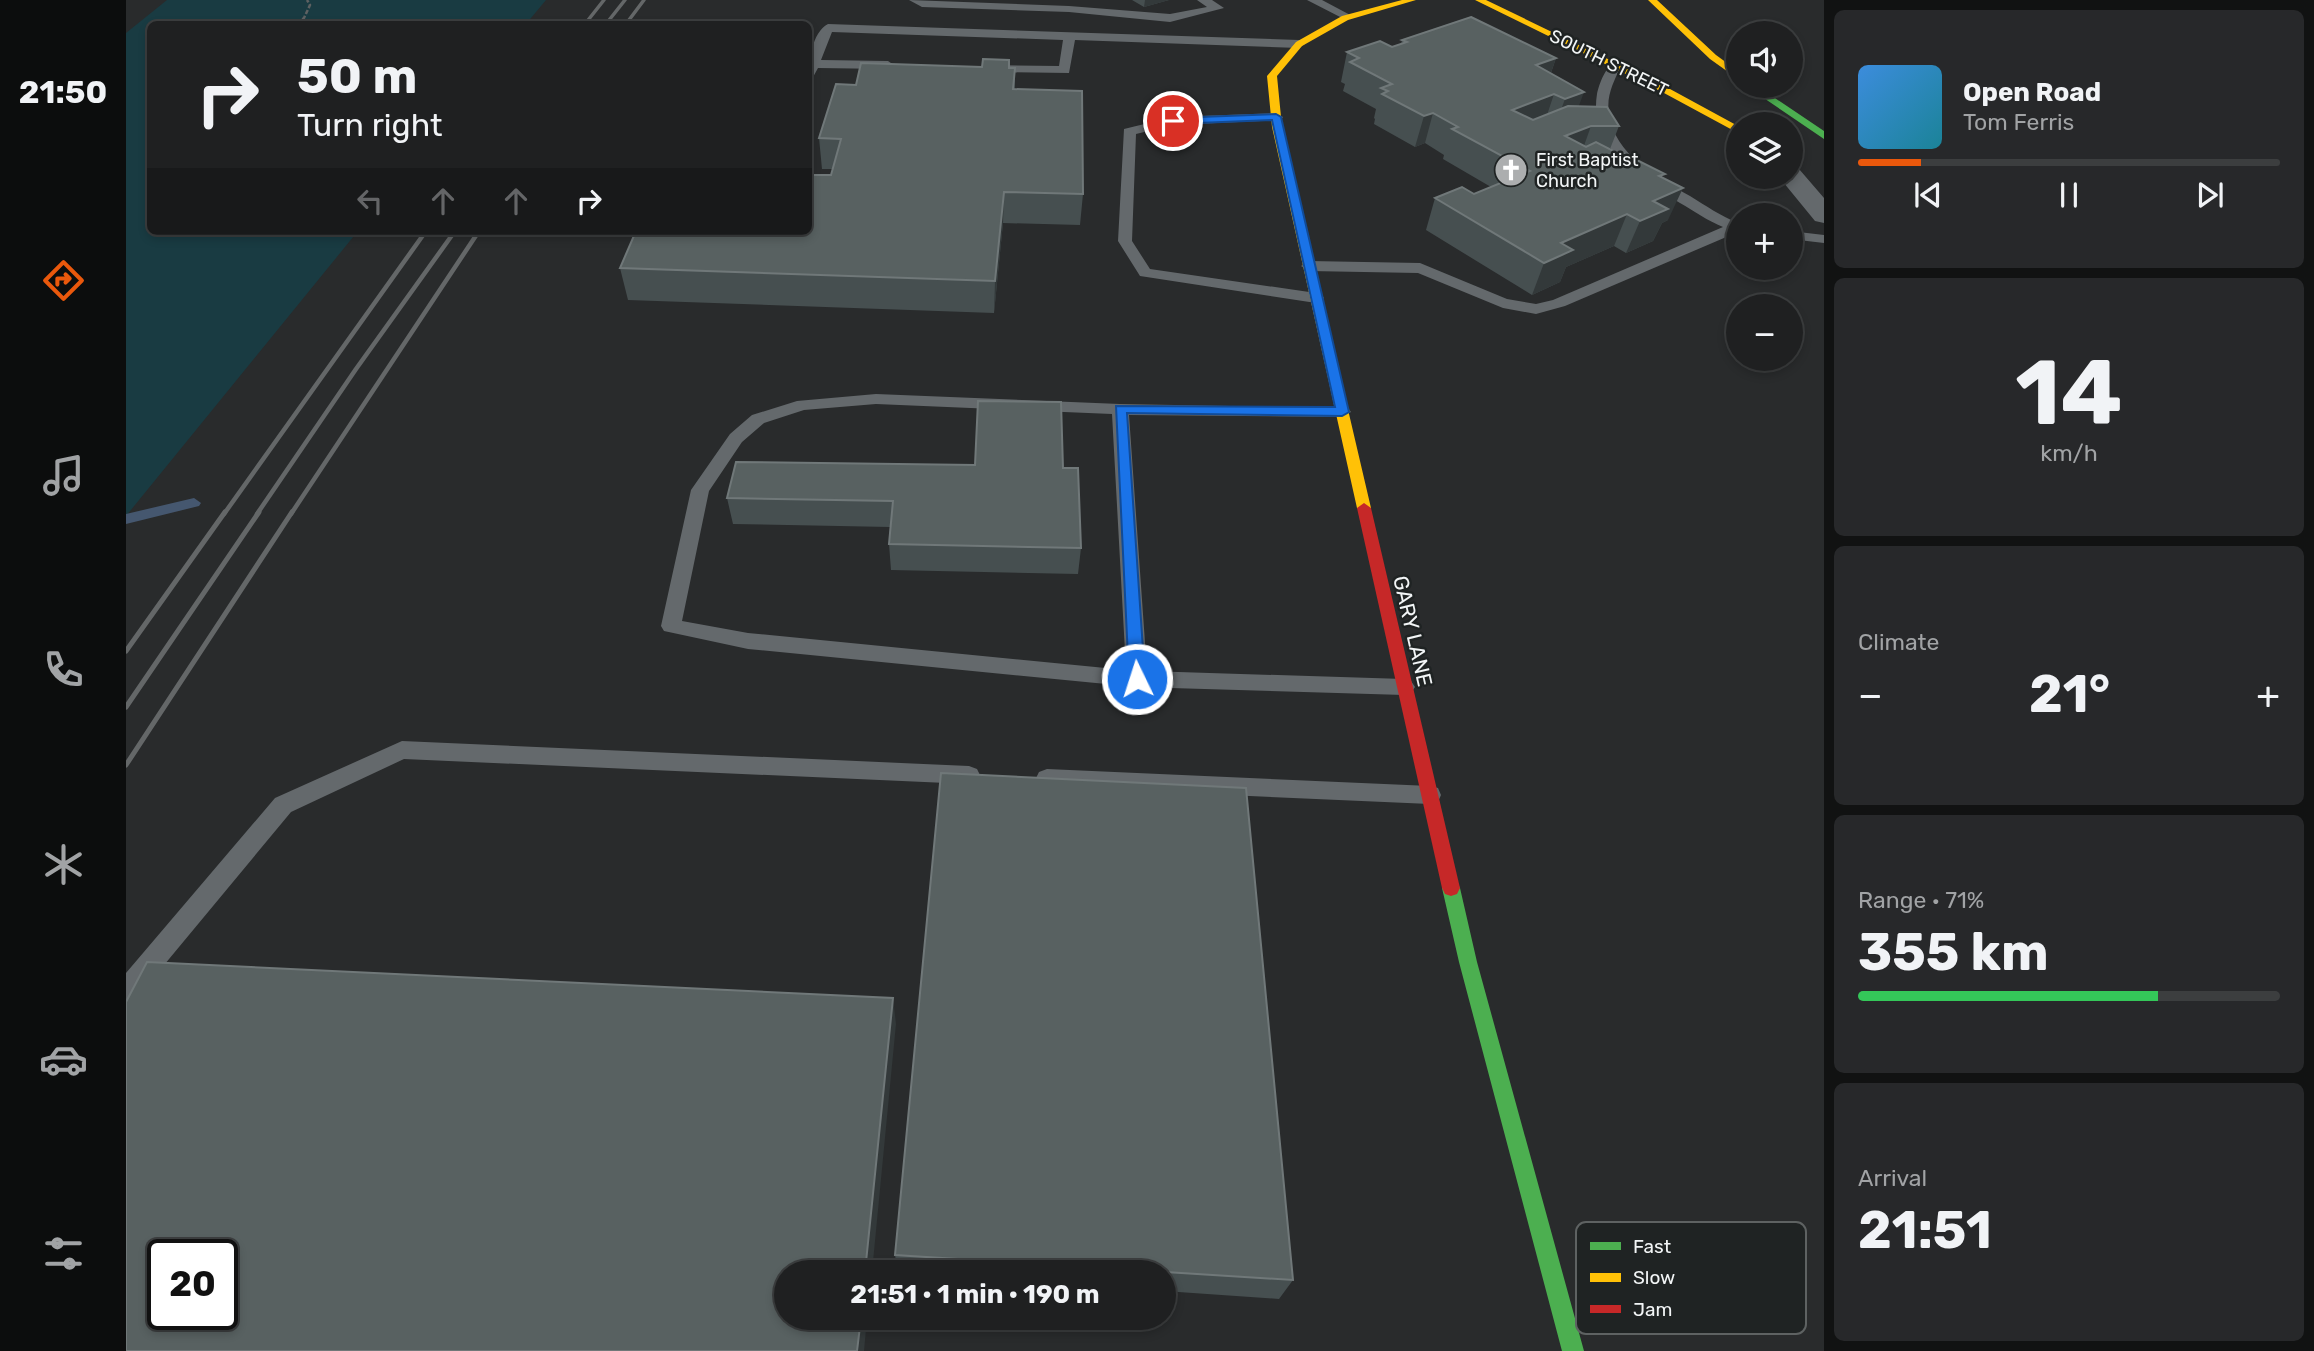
<!DOCTYPE html>
<meta charset="utf-8">
<style>
body{margin:0;font-family:Rubik,sans-serif;background:#27282a;color:#f1f3f6;height:100vh;display:flex;flex-direction:column;font-size:26px;white-space:nowrap}
*{box-sizing:border-box;margin:0}
p{font-size:23px;color:#a1a3a5}
.icon{flex:none;width:38px;height:38px;fill:none;stroke:currentColor;stroke-width:2;stroke-linecap:round;stroke-linejoin:round}
.map{position:relative;flex:1;overflow:hidden}
.panel{display:flex;flex-direction:column;gap:10px;padding:10px;background:#111212;width:490px}
.panel>*{flex:none}
.top-card{position:absolute;left:21px;top:21px;width:665px;height:214px;border-radius:10px;box-shadow:0 4px 10px #0003,0 0 0 2px #3c3e3f;background:#1f2021;color:#f1f3f6;overflow:hidden}
.fabs{position:absolute;left:1600px;top:21px;display:grid;gap:14px}
.fabs a{display:grid;place-items:center;width:77px;height:77px;border-radius:50%;background:#1f2021;box-shadow:0 4px 10px #0003,0 0 0 2px #3c3e3f;font-size:35px}
.speed{position:absolute;left:21px;top:1239px;display:flex;gap:14px;font-size:35px;font-weight:700;text-align:center}
.speed>*{display:grid;place-content:center;width:91px;height:91px;border-radius:50%;background:#1f2021;box-shadow:0 4px 10px #0003,0 0 0 2px #3c3e3f;line-height:1}
.speed .limit{border:4px solid #111;border-radius:10px;background:#fff;color:#111}
.pin{position:absolute;display:grid;place-items:center;width:60px;height:60px;color:#fff;margin:-30px;border:4px solid #fff;border-radius:50%;box-shadow:0 2px 7px #0007}
.me{position:absolute;width:77px;margin:-38px;rotate:356deg;stroke-linejoin:round;filter:drop-shadow(0 0 5px #0008)}
.turn{display:flex;align-items:center;gap:24px;height:147px;padding:0 35px;font-size:32px}
.turn .icon{width:91px;height:91px;stroke-width:2.5}
.turn b{display:block;font-size:49px;line-height:60px}
.lanes{display:flex;align-items:center;height:66px;padding:0 35px;background:#0003;justify-content:center;gap:35px;direction:ltr}
.lanes .off{opacity:.35}
.big{font-size:52px;font-weight:700;line-height:1.1}
.panel .tile{flex:1;display:flex;flex-direction:column;justify-content:center;gap:10px;min-width:0;padding:0 24px;border-radius:10px;background:#27282a}
.panel .dial{align-items:center;gap:0}
.dial b{font-size:91px;line-height:1}
.song{display:flex;align-items:center;gap:21px}
.cover{width:84px;height:84px;border-radius:10px;background:linear-gradient(135deg,hsl(210 70% 55%),hsl(190 70% 35%))}
.played{height:7px;border-radius:4px;background:linear-gradient(90deg,#ea580c 15%,#3c3e3f 15%)}
.keys{display:flex;justify-content:space-around;direction:ltr}
.heat{display:flex;justify-content:space-between;align-items:center;font-size:38px;direction:ltr}
.charge{height:10px;border-radius:5px;background:linear-gradient(90deg,#34c759 71%,#3c3e3f 0)}
.trip{position:absolute;left:648px;top:1260px;width:402px;height:70px;border-radius:35px;background:#1f2021;box-shadow:0 4px 10px #0003,0 0 0 2px #3c3e3f;font-weight:700;line-height:70px;text-align:center}
main{display:flex;flex:1;min-height:0}
.tab-bar{display:flex;flex-direction:column;width:126px;justify-content:space-around;align-items:center;background:#0c0d0d;color:#a1a3a5}
.tab-bar .icon{width:49px;height:49px}
.tab-bar .active{color:#ea580c}
.tab-bar b{font-size:32px;color:#f1f3f6}
.map>svg:first-child{display:block}
.green{fill:#193b42}
.lines{fill:none;stroke-linecap:round;stroke-linejoin:round}
.stream{fill:#45576f;fill-rule:evenodd}
.path{stroke:#5e6162;stroke-width:2.5;stroke-dasharray:4.5 2;stroke-linecap:butt}
.lane{fill:#64696c;fill-rule:evenodd}
.street{fill:#64696c;fill-rule:evenodd}
.fast{fill:#4caf50;fill-rule:evenodd}
.slow{fill:#ffc107;fill-rule:evenodd}
.jam{fill:#c62828;fill-rule:evenodd}
.rail-far2{stroke:#646768;stroke-width:3.5}
.rail-far1{stroke:#646768;stroke-width:4.5}
.rail{stroke:#646768;stroke-width:5}
.wall{fill:#464f50}
.shaded-wall{fill:#33393a}
.building{fill:#586161;stroke:#707879;stroke-width:2;fill-rule:evenodd}
.route{fill:#1a73e8;stroke:#114b97;stroke-width:2}
.labels{text-anchor:middle;dominant-baseline:central;stroke-width:5;stroke-linejoin:round;paint-order:stroke}
.far-street-label{font-size:18px;fill:#f2f5f6;stroke:#1f2323}
.far-poi-label{font-size:18px;fill:#f2f5f6;stroke:#1f2323;text-anchor:start}
.street-label{font-size:21px;fill:#f2f5f6;stroke:#1f2323}
.key{fill:#1f2323;stroke:#5e6262;stroke-width:2}
.key-label{font-size:19px;fill:#f2f5f6}
</style>
<main>
<nav class="tab-bar">
<b>21:50</b>
<svg class="icon active" aria-label="directions" viewBox="0 0 24 24"><path d="M12 3l9 9-9 9-9-9zM9 14v-3h6M13 9l2 2-2 2"/></svg>
<svg class="icon" aria-label="music" viewBox="0 0 24 24"><path d="M9 18V5l10-2v13"/><circle cx="6" cy="18" r="3"/><circle cx="16" cy="16" r="3"/></svg>
<svg class="icon" aria-label="phone" viewBox="0 0 24 24"><path d="M5 4h4l2 5-3 2q2 4 5 5l2-3 5 2v4C11 20 4 13 5 4z"/></svg>
<svg class="icon" aria-label="climate" viewBox="0 0 24 24"><path d="M12 3v18M4 7l16 10M4 17L20 7"/></svg>
<svg class="icon" aria-label="car" viewBox="0 0 24 24"><path d="M5 17H2v-5l4-1 3-4h7l3 4 3 1v5h-3M9 17h6M6 11h13"/><circle cx="7" cy="17" r="2"/><circle cx="17" cy="17" r="2"/></svg>
<svg class="icon" aria-label="filters" viewBox="0 0 24 24"><path d="M4 7h16M4 17h16"/><circle cx="9" cy="7" r="2"/><circle cx="15" cy="17" r="2"/></svg>
</nav>
<div class="map">
<svg width="1698" height="1351" viewBox="0 0 1698 1351">
<rect width="100%" height="100%" fill="#292b2c"/>
<path class="green" d="M41 0H420L400 24H24V231H232L0 516V33Z"/>
<g class="lines">
<path class="stream" d="M68 498 75 503 73 506 0 524V514Z"/>
<path class="path" d="M171 23 178 18 184 5 181 0"/>
<path class="lane" d="M783 0 943 6 1044 14 1081 7 1071 0H1086L1098 8 1044 22 943 12 796 7Z
M1181 0H1196L1228 17 1218 19Z
M702 24 1173 40 1179 44 1173 48 949 40 943 73 861 72 857 71V65L933 66 937 40 706 32 695 60 762 61 768 65 762 69 692 68 686 79 682 80C682 63 686 32 702 24Z
M1489 62 1495 66C1488 81 1480 96 1483 113 1488 155 1531 177 1564 196 1580 206 1595 216 1612 223V232L1439 306 1410 314 1377 308 1292 273 1183 271 1175 266 1183 261 1294 263 1381 299 1410 304 1427 300 1597 227C1582 221 1568 211 1554 203 1514 178 1462 149 1471 94 1473 84 1480 66 1489 62Z
M1150 113 1157 117 1155 120 1047 125 1010 134 1006 241 1024 269 1190 293 1196 295 1198 298 1196 301 1190 303 1014 276 992 241 998 129 1047 117Z
M1664 231 1698 235V243L1664 239Z
M750 394 994 404 1222 408 1225 412 1216 417 1003 415 1021 671 1278 679 1285 681 1289 687 1285 693 1278 695 1011 687 622 649 538 631 535 626 565 490 604 434 626 415 671 401ZM750 404 986 414 1000 670 622 633 556 621 583 491 616 442 638 423 678 410Z
M276 741 843 766 851 769 854 775 851 781 843 784 278 759 165 812 9 1000 0 1004V973L149 798Z
M921 769 1304 786 1312 788 1315 795 1312 802 1304 804 921 787 913 784 910 778 913 772Z"/>
<path class="street" d="M1664 166 1673 169 1698 198V223L1689 221 1653 177H1664Z"/>
<path class="fast" d="M1620 86H1631L1698 131V139Z
M1325 880 1331 882 1334 888 1351 962 1458 1351H1436L1333 962 1316 888 1319 882Z"/>
<path class="slow" d="M1276 0H1290L1222 20 1176 46 1151 76 1156 127 1245 508 1238 513 1231 508 1146 127 1141 76 1170 42 1216 16Z
M1349 0H1360L1544 89 1612 126V133L1538 93Z
M1522 0H1531L1590 55 1612 71V79L1584 59Z"/>
<path class="jam" d="M1238 503 1245 508 1334 888 1331 894 1325 896 1319 894 1316 888 1231 508Z"/>
<path class="rail-far2" d="M459 24 478 0
M480 24 499 0
M500 24 518 0"/>
<path class="rail-far1" d="M98 514 300 231
M131 514 230 369 329 231
M165 514 353 231"/>
<path class="rail" d="M0 651 99 512
M0 707 133 512
M0 765 166 512"/>
</g>
<path class="wall" d="M1006 0H1043L1018 7Z
M1276 40 1430 58 1425 73 1453 107 1493 126 1484 149 1537 178 1542 220 1536 223 1527 241 1500 253 1488 246 1440 267 1434 282 1406 295 1300 230 1309 198 1348 194 1365 187 1317 159 1318 155 1299 143 1289 147 1248 124 1249 119 1248 118 1250 109 1217 91 1219 84 1215 82 1221 52 1266 47 1275 44Z
M883 68H889V89L957 194 954 225 877 223 868 313 502 300 494 268 705 175 707 169H696L693 138 730 85Z
M937 468 955 548 952 574 765 570 763 544 764 527 607 524 601 498Z
M769 1255 1167 1280 1153 1299 1038 1291V1272H772Z"/>
<path class="shaded-wall" d="M1019 0H1043L1018 7Z
M1430 58 1420 87 1410 65Z
M1458 92 1447 122 1428 129 1439 99Z
M1428 94 1418 124 1376 140 1386 110Z
M1307 113 1299 143 1289 147 1298 116Z
M1465 126 1454 157 1439 136Z
M1557 188 1542 220 1536 223 1527 241 1500 253 1514 221 1527 201Z
M878 192 877 223 868 313 869 281Z
M1501 214 1488 246 1440 267 1434 282 1406 295 1418 263 1435 243Z
M767 998 770 1024 746 1272H739Z
M735 1318H741L738 1351H731Z"/>
<path class="building" d="M1345 17 1430 58 1410 65 1458 92 1439 99 1428 94 1386 110 1407 120 1442 106 1481 107 1493 126H1465L1439 136 1460 147 1470 142 1493 154 1497 153 1539 174 1533 176 1557 188 1527 201 1542 209 1514 221 1501 214 1435 243 1447 250 1418 263 1309 198 1336 187 1348 194 1404 171 1326 129 1332 127 1307 113 1298 116 1256 94 1262 91 1255 88 1266 84 1224 62 1233 58 1221 52 1254 41 1266 47 1281 42 1276 40Z
M857 59 883 60V68H889L887 89 956 91 957 194 878 192 869 281 494 268 510 231H682V175H705L715 139 693 138 710 84 730 85 735 63 856 67Z
M852 401 935 402 937 468H952L955 548 763 544 767 501 601 498 610 462 849 465Z
M815 773 1120 788 1167 1280 769 1255Z
M21 962 767 998 739 1272H660V1318H735L731 1351H0V1002ZM37 1255H96V1314H37Z"/>
<path class="route" d="M1150 114 1155 117 1223 412 1216 416 1001 413 1019 679 1011 685 1003 679 990 406 1209 407 1146 120 1047 124 1042 121 1047 118Z"/>
<defs>
<symbol id="church-disc" viewBox="-11 -11 22 22"><circle r="9.5" fill="#acaeaf" stroke="#1f2323"/><path d="M-1.2-6h2.4v3.5h3.3v2.4h-3.3V6h-2.4V-.1h-3.3v-2.4h3.3Z" fill="#fff"/></symbol>
</defs>
<g fill-rule="evenodd">
<use href="#church-disc" x="1366" y="151" width="38" height="38"/>
</g>
<g class="labels">
<g class="far-street-label">
<text transform="translate(1483 63) rotate(26)">SOUTH STREET</text>
</g>
<g class="far-poi-label">
<text x="1410" y="160">First Baptist<tspan x="1410" dy="21">Church</tspan></text>
</g>
<g class="street-label">
<text transform="translate(1287 631) rotate(77)">GARY LANE</text>
</g>
</g>
<rect x="1450" y="1222" width="230" height="112" rx="10" class="key"/>
<rect x="1464" y="1242" width="31" height="8" fill="#4caf50"/>
<rect x="1464" y="1273" width="31" height="9" fill="#ffc107"/>
<rect x="1464" y="1305" width="31" height="8" fill="#c62828"/>
<g class="key-label">
<text x="1507" y="1253">Fast</text>
<text x="1507" y="1284">Slow</text>
<text x="1507" y="1316">Jam</text>
</g>
</svg>
<div class="fabs">
<a><svg class="icon" aria-label="sound" viewBox="0 0 24 24"><path d="M4 9h4l5-4v14l-5-4H4zM17 9q2 3 0 6"/></svg></a>
<a><svg class="icon" aria-label="layers" viewBox="0 0 24 24"><path d="M12 4l9 5-9 5-9-5zM3 14l9 5 9-5"/></svg></a>
<a>+</a>
<a>−</a>
</div>
<div class="speed"><div class="limit">20</div></div>
<div class="pin" style="left:1047px;top:121px;background:#d93025"><svg class="icon" aria-label="arrive" viewBox="0 0 24 24"><path d="M6 21V4h12l-3 4 3 4H6"/></svg></div>
<svg class="me" style="left:1011px;top:679px" viewBox="-20 -20 40 40"><circle r="17" fill="#1a73e8" stroke="#fff" stroke-width="3"/><path d="M0-11L8 9 0 5-8 9z" fill="#fff"/></svg>
<div class="trip">21:51 · 1 min · 190 m</div>
<div class="top-card">
<div class="turn"><svg class="icon" aria-label="right" viewBox="0 0 24 24"><path d="M7 20v-9h11M14 6l5 5-5 5"/></svg><div><b>50 m</b>Turn right</div></div>
<div class="lanes"><svg class="icon off" aria-label="left" viewBox="0 0 24 24"><path d="M17 20v-9H6M10 6l-5 5 5 5"/></svg><svg class="icon off" aria-label="ahead" viewBox="0 0 24 24"><path d="M12 20V5M6 11l6-6 6 6"/></svg><svg class="icon off" aria-label="ahead" viewBox="0 0 24 24"><path d="M12 20V5M6 11l6-6 6 6"/></svg><svg class="icon" aria-label="right" viewBox="0 0 24 24"><path d="M7 20v-9h11M14 6l5 5-5 5"/></svg></div>
</div>
</div>
<section class="panel">
<div class="tile">
<div class="song"><i class="cover"></i><div><b>Open Road</b><p>Tom Ferris</p></div></div>
<div class="played"></div>
<div class="keys"><svg class="icon" aria-label="previous" viewBox="0 0 24 24"><path d="M18 5L8 12l10 7zM5 5v14"/></svg><svg class="icon" aria-label="pause" viewBox="0 0 24 24"><path d="M8 5v14M16 5v14"/></svg><svg class="icon" aria-label="next" viewBox="0 0 24 24"><path d="M6 5l10 7-10 7zM19 5v14"/></svg></div>
</div>
<div class="tile dial"><b>14</b><p>km/h</p></div>
<div class="tile"><p>Climate</p>
<div class="heat"><a>−</a><b class="big">21°</b><a>+</a></div>
</div>
<div class="tile"><p>Range · 71%</p><b class="big">355 km</b><div class="charge"></div></div>
<div class="tile"><p>Arrival</p><b class="big">21:51</b></div>
</section>
</main>
